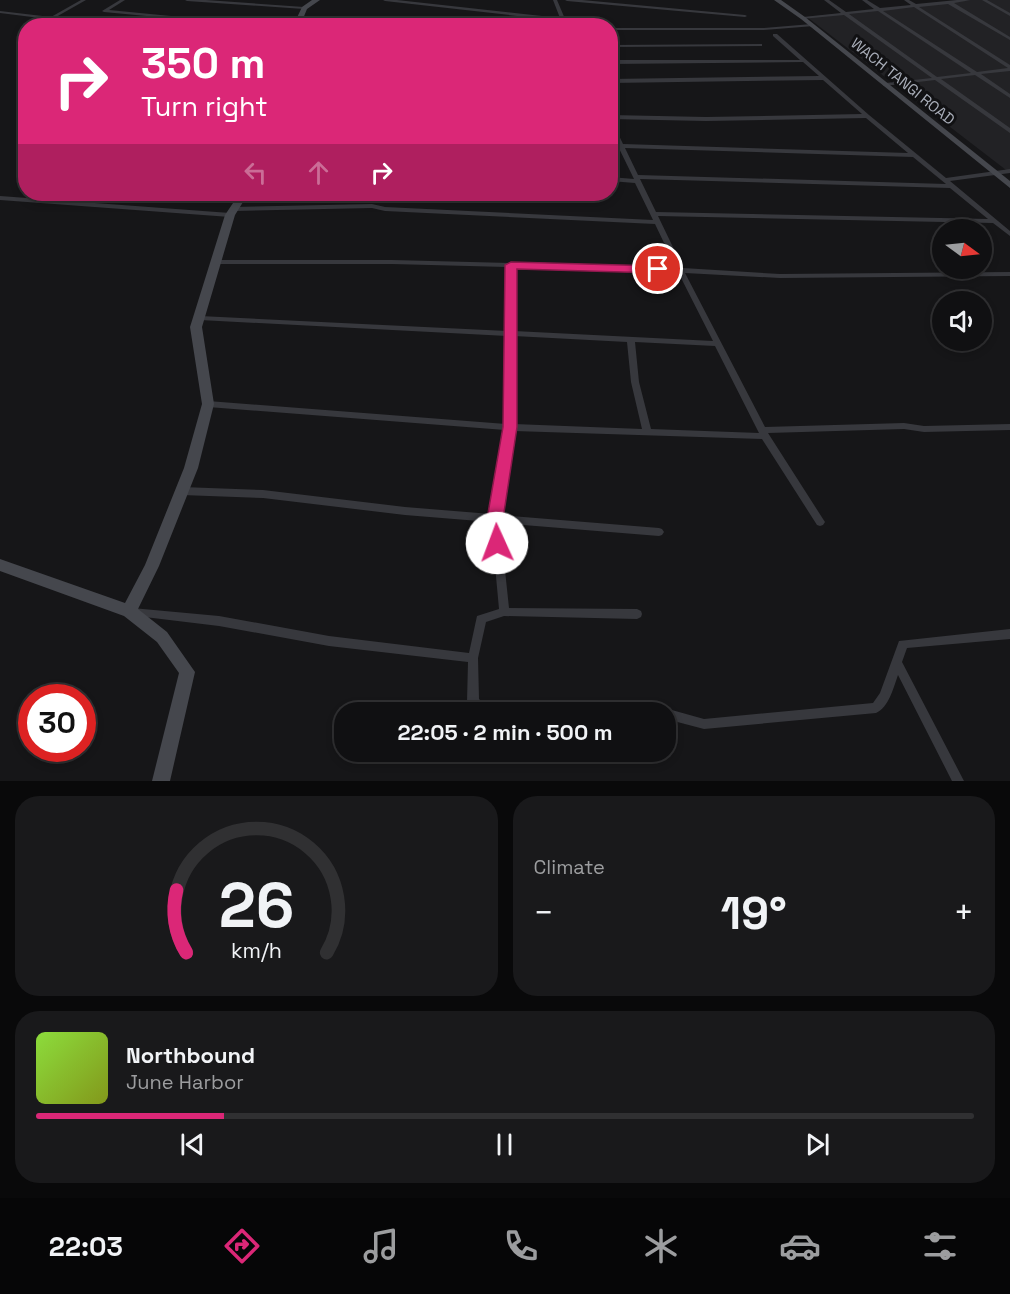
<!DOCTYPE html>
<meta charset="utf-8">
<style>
body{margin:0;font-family:"Space Grotesk",sans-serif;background:#19191b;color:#f1f3f6;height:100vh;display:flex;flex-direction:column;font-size:22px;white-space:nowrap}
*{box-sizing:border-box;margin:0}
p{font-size:20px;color:#9c9d9f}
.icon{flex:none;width:33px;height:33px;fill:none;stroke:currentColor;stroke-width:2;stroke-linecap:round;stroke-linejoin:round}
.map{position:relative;height:781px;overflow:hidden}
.drawer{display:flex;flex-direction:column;gap:15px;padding:15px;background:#09090a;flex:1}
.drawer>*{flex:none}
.hud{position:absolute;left:18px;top:18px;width:600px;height:183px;border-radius:24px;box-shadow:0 3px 9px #0003,0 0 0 2px #303032;background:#db2777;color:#fff;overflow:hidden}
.needle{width:39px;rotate:105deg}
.buttons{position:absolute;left:932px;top:219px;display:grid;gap:12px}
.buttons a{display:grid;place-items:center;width:60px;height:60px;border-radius:50%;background:#101012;box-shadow:0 3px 9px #0003,0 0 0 2px #303032;font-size:30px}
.speed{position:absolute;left:18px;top:684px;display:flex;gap:12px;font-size:30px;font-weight:700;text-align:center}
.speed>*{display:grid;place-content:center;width:78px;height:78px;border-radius:50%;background:#101012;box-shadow:0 3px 9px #0003,0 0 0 2px #303032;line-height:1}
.speed .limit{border:9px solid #d22;background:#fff;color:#111}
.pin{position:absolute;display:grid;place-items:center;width:51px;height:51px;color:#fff;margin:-26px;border:3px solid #fff;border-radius:50%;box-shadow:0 2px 6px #0007}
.me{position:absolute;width:66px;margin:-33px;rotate:358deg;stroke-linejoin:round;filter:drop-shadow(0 0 4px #0008)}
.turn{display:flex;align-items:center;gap:21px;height:126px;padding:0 24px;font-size:27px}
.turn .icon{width:78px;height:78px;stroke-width:2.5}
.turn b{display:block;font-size:42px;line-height:51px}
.lanes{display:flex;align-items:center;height:57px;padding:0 24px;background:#0003;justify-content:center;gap:30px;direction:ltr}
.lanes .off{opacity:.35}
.big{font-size:45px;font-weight:600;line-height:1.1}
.drawer .widget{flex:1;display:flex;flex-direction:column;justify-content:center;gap:9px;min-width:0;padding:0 21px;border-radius:24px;background:#19191b}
.drawer .dial{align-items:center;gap:0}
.dial svg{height:156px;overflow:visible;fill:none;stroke:#303032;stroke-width:7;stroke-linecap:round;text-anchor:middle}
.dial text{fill:#f1f3f6;stroke:none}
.song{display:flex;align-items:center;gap:18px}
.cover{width:72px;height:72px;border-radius:9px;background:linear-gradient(135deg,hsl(90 70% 55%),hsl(70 70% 35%))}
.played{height:6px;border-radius:3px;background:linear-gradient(90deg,#db2777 20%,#303032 20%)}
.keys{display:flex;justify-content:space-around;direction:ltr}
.heat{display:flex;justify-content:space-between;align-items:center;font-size:33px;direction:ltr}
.drawer .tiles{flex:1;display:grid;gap:15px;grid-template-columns:1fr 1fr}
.widget:last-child{grid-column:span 2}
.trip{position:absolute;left:334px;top:702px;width:342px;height:60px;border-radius:24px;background:#101012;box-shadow:0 3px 9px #0003,0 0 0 2px #303032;font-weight:600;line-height:60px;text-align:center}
.dock{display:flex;height:96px;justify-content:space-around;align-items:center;background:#060607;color:#9c9d9f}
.dock .icon{width:42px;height:42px}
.dock .on{color:#db2777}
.dock b{font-size:27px;color:#f1f3f6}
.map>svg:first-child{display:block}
.built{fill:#222225}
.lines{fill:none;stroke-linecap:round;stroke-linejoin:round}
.street{fill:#37383d;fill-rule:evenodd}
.secondary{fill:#45474d;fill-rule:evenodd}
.route{fill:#db2777;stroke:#8e194d;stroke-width:1.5}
.labels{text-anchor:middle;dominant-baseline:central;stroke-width:6;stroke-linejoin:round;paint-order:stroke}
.far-street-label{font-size:15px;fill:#a8adb8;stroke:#111113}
</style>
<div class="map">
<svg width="1010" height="781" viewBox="0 0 1010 781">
<rect width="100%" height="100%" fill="#161618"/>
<path class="built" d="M971 0H1010V173L807 17Z"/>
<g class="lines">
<path class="street" d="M81 0H86L56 17 122 26H104L0 13V11L51 17Z
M120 0H125L109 10 275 26H252L104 12 102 11Z
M185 0H206L304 7 306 8 304 9 187 1Z
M383 0H397L560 18 553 0H557L568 26H563L562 21 385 1Z
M565 0H582L745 15 747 16 745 17 567 1Z
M824 0H829L846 12 874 9 862 0H867L880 8 911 5 904 0H909L916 4 957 0H971L954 3 1010 37V40L948 4 919 7 1010 65V71L981 74 1010 94V98L975 75 941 79 1010 128V133L935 80 884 86 883 85 886 83 932 78 844 15 801 19V17H803L841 13ZM914 7 1008 68 977 72 883 11ZM878 11 971 73 937 77 849 14Z
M982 0H987L1010 13V16Z
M812 24 814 25V26L764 30H610V28H764Z
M773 34H777L869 115 946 178 1010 169V173L950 181 1010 231V236L993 223 658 216 683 268 780 274 1010 272V276L780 278 685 273 765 427 904 423 924 426 1010 424V430L924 432 904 429 768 433 823 519 825 522 823 525 820 526 817 525 762 439 514 431 500 515 659 528 662 529 664 532 662 535 659 536 500 523 509 608 637 609 641 611 642 614 641 617 637 619 504 616 486 622 478 658 479 699 481 701 615 703 661 707 704 719 873 703 880 693 899 641 1010 629V639L907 648 902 662 964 781H952L898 675C893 689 889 707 876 713L704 729 666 719V712L479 711 469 706 467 702 468 662 329 646 219 626 128 615 127 612 128 609 132 608 219 616 329 636 469 653 477 616 499 609 491 522 405 515 263 498 182 495 179 493 177 491 179 489 182 487 263 490 405 507 491 514 505 430 208 407 204 404 208 401 506 424 507 336 200 320 196 318 200 316 507 331V267L392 264H214L211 262 214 260H392L637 266 676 268 655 224 385 211 372 208 234 211 231 209 234 207 372 204 385 207 653 220 635 183 610 181V177L634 179 610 130V121L613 123 623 144 908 153 866 118 706 121 610 119V115L706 117 862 114 823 80 610 83V79L819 76 803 62 610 64V60H800L773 36ZM625 148 913 157 946 184 638 175ZM640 179 950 188 988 219 656 212ZM515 267 678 272 713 341 514 331ZM514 336 627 342 631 382 642 429 514 424ZM635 342 715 346 759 433 651 429 639 382Z
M760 44H762V46L610 47V45Z
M0 196 230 213 233 215 230 217 0 200Z"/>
<path class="secondary" d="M312 0H320L307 9 300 26H293L302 7Z
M774 0H781L805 17 1010 181V188L801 19Z
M239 194H248L235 215 202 327 214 404 198 468 159 566 138 609 167 632 195 672 170 781H152L179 673 157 642 124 616 0 571V559L125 603 145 565 184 468 202 404 190 327 225 215Z"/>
</g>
<path class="route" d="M511 262 658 266 664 269 658 273 517 269V427L503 519 505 543 497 549 489 543 487 519 503 427 505 265Z"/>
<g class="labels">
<g class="far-street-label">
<text transform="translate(903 81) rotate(39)">WACH TANGI ROAD</text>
</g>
</g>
</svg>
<div class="buttons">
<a><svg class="needle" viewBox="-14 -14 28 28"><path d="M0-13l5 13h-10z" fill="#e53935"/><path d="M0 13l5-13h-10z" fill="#9c9d9f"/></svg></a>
<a><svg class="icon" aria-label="sound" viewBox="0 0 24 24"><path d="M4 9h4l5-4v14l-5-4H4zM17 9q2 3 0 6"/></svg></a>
</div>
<div class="speed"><div class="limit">30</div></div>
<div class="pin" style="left:658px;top:269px;background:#d93025"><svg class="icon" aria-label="arrive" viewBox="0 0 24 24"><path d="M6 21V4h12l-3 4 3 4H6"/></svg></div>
<svg class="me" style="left:497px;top:543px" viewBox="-20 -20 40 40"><circle r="19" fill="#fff"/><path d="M0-13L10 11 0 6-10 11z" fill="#db2777"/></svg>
<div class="trip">22:05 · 2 min · 500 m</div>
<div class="hud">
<div class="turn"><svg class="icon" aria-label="right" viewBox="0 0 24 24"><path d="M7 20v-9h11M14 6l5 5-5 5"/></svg><div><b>350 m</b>Turn right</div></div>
<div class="lanes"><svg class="icon off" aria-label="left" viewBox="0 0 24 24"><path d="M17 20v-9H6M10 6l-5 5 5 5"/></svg><svg class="icon off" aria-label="ahead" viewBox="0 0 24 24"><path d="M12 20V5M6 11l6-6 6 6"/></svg><svg class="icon" aria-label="right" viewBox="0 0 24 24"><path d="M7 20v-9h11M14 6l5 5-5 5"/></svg></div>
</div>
</div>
<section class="drawer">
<div class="tiles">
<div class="widget dial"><svg viewBox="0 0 100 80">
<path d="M14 69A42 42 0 1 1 86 69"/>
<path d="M14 69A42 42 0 0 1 9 37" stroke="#db2777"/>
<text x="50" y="56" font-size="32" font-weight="700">26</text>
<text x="50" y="72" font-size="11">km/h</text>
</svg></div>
<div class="widget"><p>Climate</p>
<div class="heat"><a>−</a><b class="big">19°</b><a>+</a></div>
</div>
<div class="widget">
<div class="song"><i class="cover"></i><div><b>Northbound</b><p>June Harbor</p></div></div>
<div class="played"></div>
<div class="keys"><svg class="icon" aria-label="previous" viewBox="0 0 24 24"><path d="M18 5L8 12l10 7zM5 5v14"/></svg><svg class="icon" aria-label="pause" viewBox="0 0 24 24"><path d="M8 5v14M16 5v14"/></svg><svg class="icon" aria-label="next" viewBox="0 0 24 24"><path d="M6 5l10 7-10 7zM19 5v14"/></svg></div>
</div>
</div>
</section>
<nav class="dock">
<b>22:03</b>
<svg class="icon on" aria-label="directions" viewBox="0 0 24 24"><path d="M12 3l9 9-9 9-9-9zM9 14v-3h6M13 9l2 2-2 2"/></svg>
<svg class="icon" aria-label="music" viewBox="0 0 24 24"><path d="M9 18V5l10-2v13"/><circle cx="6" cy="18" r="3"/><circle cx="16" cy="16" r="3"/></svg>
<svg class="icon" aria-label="phone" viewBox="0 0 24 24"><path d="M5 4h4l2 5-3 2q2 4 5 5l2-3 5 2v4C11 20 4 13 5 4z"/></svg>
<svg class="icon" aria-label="climate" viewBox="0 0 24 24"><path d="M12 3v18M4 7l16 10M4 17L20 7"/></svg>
<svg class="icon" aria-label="car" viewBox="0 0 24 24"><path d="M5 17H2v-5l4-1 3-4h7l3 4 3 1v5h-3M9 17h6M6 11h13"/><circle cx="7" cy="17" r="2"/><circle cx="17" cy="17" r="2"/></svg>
<svg class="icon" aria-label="filters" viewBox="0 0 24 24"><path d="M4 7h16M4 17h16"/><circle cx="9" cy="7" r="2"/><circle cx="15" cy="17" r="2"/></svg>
</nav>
